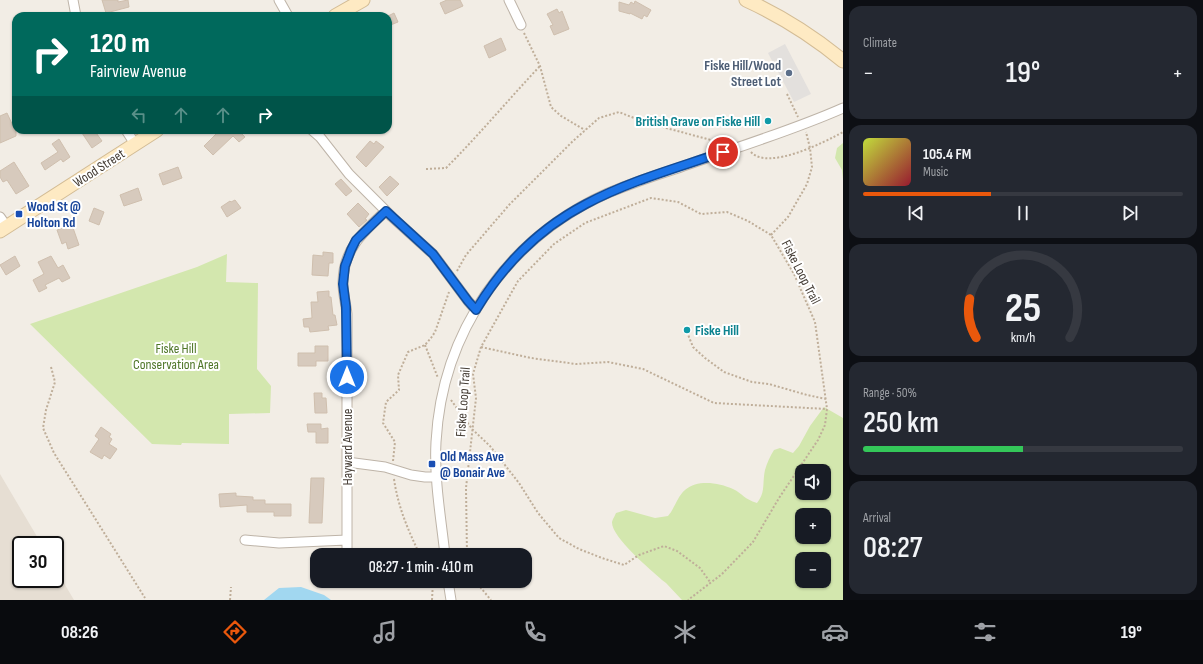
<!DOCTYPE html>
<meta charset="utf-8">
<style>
body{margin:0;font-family:"Sofia Sans Condensed",sans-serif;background:#242831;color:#f1f3f6;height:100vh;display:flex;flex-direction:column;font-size:15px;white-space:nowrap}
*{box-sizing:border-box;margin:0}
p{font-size:13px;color:#9ea1a6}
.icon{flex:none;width:22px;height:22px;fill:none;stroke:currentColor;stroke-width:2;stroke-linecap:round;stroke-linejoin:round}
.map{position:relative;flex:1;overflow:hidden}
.drawer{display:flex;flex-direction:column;gap:6px;padding:6px;background:#0d0f14;width:360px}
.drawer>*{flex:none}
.banner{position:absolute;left:12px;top:12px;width:380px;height:122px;border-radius:12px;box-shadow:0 1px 3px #0004;background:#00695c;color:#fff;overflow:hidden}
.fabs{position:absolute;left:795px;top:464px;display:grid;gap:8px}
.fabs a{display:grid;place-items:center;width:36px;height:36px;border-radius:8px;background:#171b24;box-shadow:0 1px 3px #0004;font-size:20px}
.speed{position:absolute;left:12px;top:536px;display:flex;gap:8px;font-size:20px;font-weight:700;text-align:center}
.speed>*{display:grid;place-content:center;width:52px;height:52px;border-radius:50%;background:#171b24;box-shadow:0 1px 3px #0004;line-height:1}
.speed .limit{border:2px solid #111;border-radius:6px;background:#fff;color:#111}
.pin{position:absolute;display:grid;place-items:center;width:34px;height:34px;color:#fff;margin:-17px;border:2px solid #fff;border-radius:50%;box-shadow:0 1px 4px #0007}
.me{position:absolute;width:44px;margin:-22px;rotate:0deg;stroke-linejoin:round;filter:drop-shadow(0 0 3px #0008)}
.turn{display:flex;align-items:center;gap:14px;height:84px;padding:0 12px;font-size:18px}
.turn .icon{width:52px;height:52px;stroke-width:2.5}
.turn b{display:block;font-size:28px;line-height:34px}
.lanes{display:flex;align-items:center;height:38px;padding:0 12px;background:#0003;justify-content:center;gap:20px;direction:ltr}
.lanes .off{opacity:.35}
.big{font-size:30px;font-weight:600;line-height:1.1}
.drawer .widget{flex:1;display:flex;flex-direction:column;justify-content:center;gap:6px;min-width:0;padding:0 14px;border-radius:12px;background:#242831}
.drawer .dial{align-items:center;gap:0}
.dial svg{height:104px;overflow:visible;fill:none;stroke:#363941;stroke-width:7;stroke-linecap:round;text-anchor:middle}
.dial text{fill:#f1f3f6;stroke:none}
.song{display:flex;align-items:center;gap:12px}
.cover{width:48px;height:48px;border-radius:6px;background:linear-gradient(135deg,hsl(70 70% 55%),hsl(350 70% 35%))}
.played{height:4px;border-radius:2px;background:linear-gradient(90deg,#ea580c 40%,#363941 40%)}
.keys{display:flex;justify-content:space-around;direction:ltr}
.heat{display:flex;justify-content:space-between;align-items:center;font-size:22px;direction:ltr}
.charge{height:6px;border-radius:3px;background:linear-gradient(90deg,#34c759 50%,#363941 0)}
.trip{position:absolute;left:310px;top:548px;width:222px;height:40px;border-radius:12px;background:#171b24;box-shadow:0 1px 3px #0004;font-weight:600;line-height:40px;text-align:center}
.dock{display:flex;height:64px;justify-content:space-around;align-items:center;background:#090b0e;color:#9ea1a6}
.dock .icon{width:28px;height:28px}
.dock .current{color:#ea580c}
.dock b{font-size:18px;color:#f1f3f6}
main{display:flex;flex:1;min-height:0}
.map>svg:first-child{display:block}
.residential{fill:#e6ded3}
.green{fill:#d3e7ae;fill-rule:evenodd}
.parking{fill:#e3e0dd}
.water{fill:#a1d7f0}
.building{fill:#d7cabd;stroke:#cfbfae}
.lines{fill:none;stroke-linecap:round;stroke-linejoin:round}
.street-casing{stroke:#beb4a8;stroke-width:11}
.secondary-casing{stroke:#d3bc95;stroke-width:15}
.path{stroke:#bfae99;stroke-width:2;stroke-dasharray:2 2;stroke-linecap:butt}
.street{stroke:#fff;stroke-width:9}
.secondary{stroke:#feeac3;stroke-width:13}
.route-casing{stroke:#114b97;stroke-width:10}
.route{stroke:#1a73e8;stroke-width:7}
.service-dot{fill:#5c6f8a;stroke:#fff;stroke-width:1.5}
.culture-dot{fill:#0f9aa8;stroke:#fff;stroke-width:1.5}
.transit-dot{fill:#1a4fb4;stroke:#fff;stroke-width:1.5}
.labels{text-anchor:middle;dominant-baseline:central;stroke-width:4;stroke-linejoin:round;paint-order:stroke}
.service-label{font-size:14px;font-weight:bold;fill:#4e5e75;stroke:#fff;text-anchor:end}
.culture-label{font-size:14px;font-weight:bold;fill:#0d838f;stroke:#fff;text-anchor:end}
.street-label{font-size:14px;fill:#453d35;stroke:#fff}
.transit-label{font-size:14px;font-weight:bold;fill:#164399;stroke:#fff;text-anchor:start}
.park-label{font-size:14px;fill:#4e7628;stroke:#fff}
</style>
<main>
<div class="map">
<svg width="843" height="600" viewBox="0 0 843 600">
<rect width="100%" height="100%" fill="#f2ede5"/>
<path class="residential" d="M0 474 42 545H21V579H55V568L74 600H0Z"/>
<path class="green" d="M843 143V180L842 170 835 158 837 148Z
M227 254 226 282 258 283 257 369 271 386 270 413 229 414V444L182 443 181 445 152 444 30 324 197 267Z
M824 407 843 418V600H682L666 583 662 580C651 570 611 537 612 522 613 518 615 516 616 513L626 510 655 518 668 516C675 508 677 497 685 490 698 479 719 483 733 489 743 494 744 499 757 503 766 491 762 484 765 470 767 463 770 456 774 450L780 448 793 453 799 446 810 426ZM802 471H824V493H802ZM802 515H824V537H802ZM802 559H824V581H802Z"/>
<path class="parking" d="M785 44 811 94 794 102 768 53Z"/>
<path class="water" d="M301 587 324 595 331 600H264L279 588Z"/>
<path class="building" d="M102 0H118V2L128 0 129 7 106 13Z
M447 0H460L463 6 445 14 440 3Z
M635 1 651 10 647 17 644 15 642 19 630 13V14L619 11V2L629 5 631 2 634 4Z
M557 9 559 13 562 11 569 29 554 35 550 26 553 25 547 14Z
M394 13 398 22 388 26V16Z
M501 38 506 50 489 58 484 46Z
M7 113 13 126 16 125V136L0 143V116Z
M80 130H94L102 141 92 148Z
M220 130H240L239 131 245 137 239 142 233 136 213 155 204 146Z
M59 139 70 157 63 162 61 159 45 170 41 163 58 152 52 144Z
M370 141 374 144 376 141 384 147 366 167 356 157Z
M14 162 29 186 16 194 7 180 3 182 0 177V171Z
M178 167 182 178 163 185 159 174Z
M390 176 399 184 387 196 379 187Z
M341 179 352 191 346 196 335 184Z
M138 188 142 200 124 206 120 195Z
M235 200 241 208 227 217 221 207 230 201 231 202Z
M358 203 369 214 365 219 367 220 359 227 347 214Z
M94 208 104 212 99 225 89 221Z
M72 225 79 245 68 249 66 242 62 244 57 230Z
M323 252 333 253V263H329L328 276 312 275 313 255 323 256Z
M15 256 20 266 6 275 0 265Z
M51 256 58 268 63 265 70 278 62 282 59 278 45 285 47 288 39 292 33 280 44 274 38 262Z
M329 291V297H331L333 315H335L337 325 328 326 329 330 310 332 309 327H304L303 319 312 318 311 302H318L317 292Z
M315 346H328V361H316V366H298V353H315Z
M314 393H322V398H326L327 413H315Z
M307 424H321V429L328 428V443H316V432H308Z
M101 427 111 434 109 437 112 439 109 444 117 449 110 459 104 455 102 459 90 452 99 439 95 436Z
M311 478H324L322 523H309Z
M236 493V496L253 497V500H265V504H291V516H274V512H247V505L220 507 219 494Z"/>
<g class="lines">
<defs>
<path id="street" d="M73 0 76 16
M279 0 288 16
M509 0 521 25
M126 130 135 144
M312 130 320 137 349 174 392 217 433 254 468 301 476 310
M0 217 7 227
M347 462 385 467 411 475 425 477H436
M245 540 279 543 347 540
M347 555V314C346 304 343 294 343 283 343 249 363 232 386 211
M445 555C441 518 434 480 436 442 442 332 507 238 608 193 630 184 653 176 675 169 731 149 789 132 843 108
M448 581 451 600"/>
<path id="secondary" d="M746 0C781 16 813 36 843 61
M335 16 363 0
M0 231 157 130"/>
</defs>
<use href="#street" class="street-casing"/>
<use href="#secondary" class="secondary-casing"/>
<path class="path" d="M524 33 540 66 551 107 561 116 585 130
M787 94 798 117
M751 152C768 171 825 142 843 132
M426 169 446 168C479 135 508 100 540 66
M771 235 788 217 807 184 812 167 810 148 806 132
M457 271 466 255 509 205 573 141 599 118 619 112 644 122 722 143
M687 332 693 347 705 358 724 372 752 382 769 384 807 395 826 399
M425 345 438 378
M481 347 531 358 576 364 608 362 643 369 714 403 827 409
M51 367 55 382 46 410 43 428 54 453 145 598
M451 400 472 429 490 446 519 483 538 513 559 538 579 549 602 558 624 565 639 555 664 546 677 551 700 568 710 582
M393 461 395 442 383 423 386 402 399 390 398 375 408 352 425 345 431 338 435 332 449 292
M394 479C398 507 408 530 420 555
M467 555 466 488 476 398 473 374 481 347 518 281 554 244 585 223 651 198 678 202 701 214 727 212 748 221 771 235 794 274 815 322 827 409 825 425 818 440 779 498 753 542 722 574 688 600
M475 581 491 600
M230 600 231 587
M432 600 433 581"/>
<use href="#street" class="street"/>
<use href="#secondary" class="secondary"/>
</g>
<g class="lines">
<defs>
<path id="route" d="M347 377 346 307 343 284 345 266 351 250 356 240 386 211 433 254 468 301 476 310C503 265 540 228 586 204 629 181 677 168 723 152"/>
</defs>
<use href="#route" class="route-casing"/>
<use href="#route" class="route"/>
</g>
<circle class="service-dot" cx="789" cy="73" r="4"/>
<g class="culture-dot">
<circle cx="768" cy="121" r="4"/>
<circle cx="687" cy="330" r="4"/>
</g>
<g class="transit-dot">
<rect x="15" y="210" width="8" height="8" rx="2"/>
<rect x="428" y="460" width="8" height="8" rx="2"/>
</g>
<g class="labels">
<g class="service-label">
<text x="781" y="65">Fiske Hill/Wood<tspan x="781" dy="16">Street Lot</tspan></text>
</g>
<g class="culture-label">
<text x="760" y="121">British Grave on Fiske Hill</text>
<text x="695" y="330" text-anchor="start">Fiske Hill</text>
</g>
<g class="street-label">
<text transform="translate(99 168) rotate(-33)">Wood Street</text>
<text transform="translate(801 272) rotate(63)">Fiske Loop Trail</text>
<text transform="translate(463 402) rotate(-86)">Fiske Loop Trail</text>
<text transform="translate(347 447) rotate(-90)">Hayward Avenue</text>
</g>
<g class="transit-label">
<text x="27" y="206">Wood St @<tspan x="27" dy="16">Holton Rd</tspan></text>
<text x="440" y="456">Old Mass Ave<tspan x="440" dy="16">@ Bonair Ave</tspan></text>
</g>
<g class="park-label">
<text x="176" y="348">Fiske Hill<tspan x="176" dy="16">Conservation Area</tspan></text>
</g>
</g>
</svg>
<div class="fabs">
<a><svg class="icon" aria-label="sound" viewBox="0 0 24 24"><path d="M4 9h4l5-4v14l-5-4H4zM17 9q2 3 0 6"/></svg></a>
<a>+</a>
<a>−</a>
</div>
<div class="speed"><div class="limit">30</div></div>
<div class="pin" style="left:723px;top:152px;background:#d93025"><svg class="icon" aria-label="arrive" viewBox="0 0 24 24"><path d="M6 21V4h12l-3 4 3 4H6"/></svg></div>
<svg class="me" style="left:347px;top:377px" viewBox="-20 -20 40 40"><circle r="17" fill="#1a73e8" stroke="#fff" stroke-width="3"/><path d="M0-11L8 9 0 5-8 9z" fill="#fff"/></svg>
<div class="trip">08:27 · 1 min · 410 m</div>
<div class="banner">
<div class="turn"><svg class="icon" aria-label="right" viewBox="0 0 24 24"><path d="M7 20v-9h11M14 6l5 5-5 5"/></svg><div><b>120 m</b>Fairview Avenue</div></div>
<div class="lanes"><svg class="icon off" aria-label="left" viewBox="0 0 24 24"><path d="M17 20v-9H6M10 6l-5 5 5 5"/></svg><svg class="icon off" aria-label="ahead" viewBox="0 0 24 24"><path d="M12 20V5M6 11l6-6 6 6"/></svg><svg class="icon off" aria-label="ahead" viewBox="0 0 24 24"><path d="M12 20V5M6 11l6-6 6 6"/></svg><svg class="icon" aria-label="right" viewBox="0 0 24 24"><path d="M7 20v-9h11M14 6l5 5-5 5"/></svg></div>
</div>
</div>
<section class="drawer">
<div class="widget"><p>Climate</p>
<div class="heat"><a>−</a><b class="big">19°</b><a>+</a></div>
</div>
<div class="widget">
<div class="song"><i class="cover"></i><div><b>105.4 FM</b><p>Music</p></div></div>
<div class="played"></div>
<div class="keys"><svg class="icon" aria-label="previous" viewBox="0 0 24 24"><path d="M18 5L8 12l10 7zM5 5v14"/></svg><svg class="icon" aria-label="pause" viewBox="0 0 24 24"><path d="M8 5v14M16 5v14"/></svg><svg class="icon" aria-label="next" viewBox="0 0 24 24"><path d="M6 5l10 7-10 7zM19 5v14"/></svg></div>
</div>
<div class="widget dial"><svg viewBox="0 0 100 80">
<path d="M14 69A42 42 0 1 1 86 69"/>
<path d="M14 69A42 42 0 0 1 9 39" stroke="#ea580c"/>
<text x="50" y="56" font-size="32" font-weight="700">25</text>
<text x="50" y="72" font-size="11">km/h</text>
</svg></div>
<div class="widget"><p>Range · 50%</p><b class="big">250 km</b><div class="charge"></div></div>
<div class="widget"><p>Arrival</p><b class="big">08:27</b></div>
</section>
</main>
<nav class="dock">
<b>08:26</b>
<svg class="icon current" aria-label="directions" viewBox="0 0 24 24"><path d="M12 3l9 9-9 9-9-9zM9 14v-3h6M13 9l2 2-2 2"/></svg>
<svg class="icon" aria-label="music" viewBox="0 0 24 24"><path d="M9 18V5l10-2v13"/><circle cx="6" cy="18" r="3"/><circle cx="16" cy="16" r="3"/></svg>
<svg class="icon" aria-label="phone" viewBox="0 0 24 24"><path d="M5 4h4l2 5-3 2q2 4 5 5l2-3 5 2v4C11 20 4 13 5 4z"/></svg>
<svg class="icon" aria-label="climate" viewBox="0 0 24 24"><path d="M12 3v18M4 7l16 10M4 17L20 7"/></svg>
<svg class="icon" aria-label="car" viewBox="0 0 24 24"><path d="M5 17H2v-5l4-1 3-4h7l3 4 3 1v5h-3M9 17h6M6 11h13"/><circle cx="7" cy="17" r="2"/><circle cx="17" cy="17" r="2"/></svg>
<svg class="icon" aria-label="filters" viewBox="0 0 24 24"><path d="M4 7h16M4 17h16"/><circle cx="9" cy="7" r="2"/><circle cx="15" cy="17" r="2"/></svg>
<b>19°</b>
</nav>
